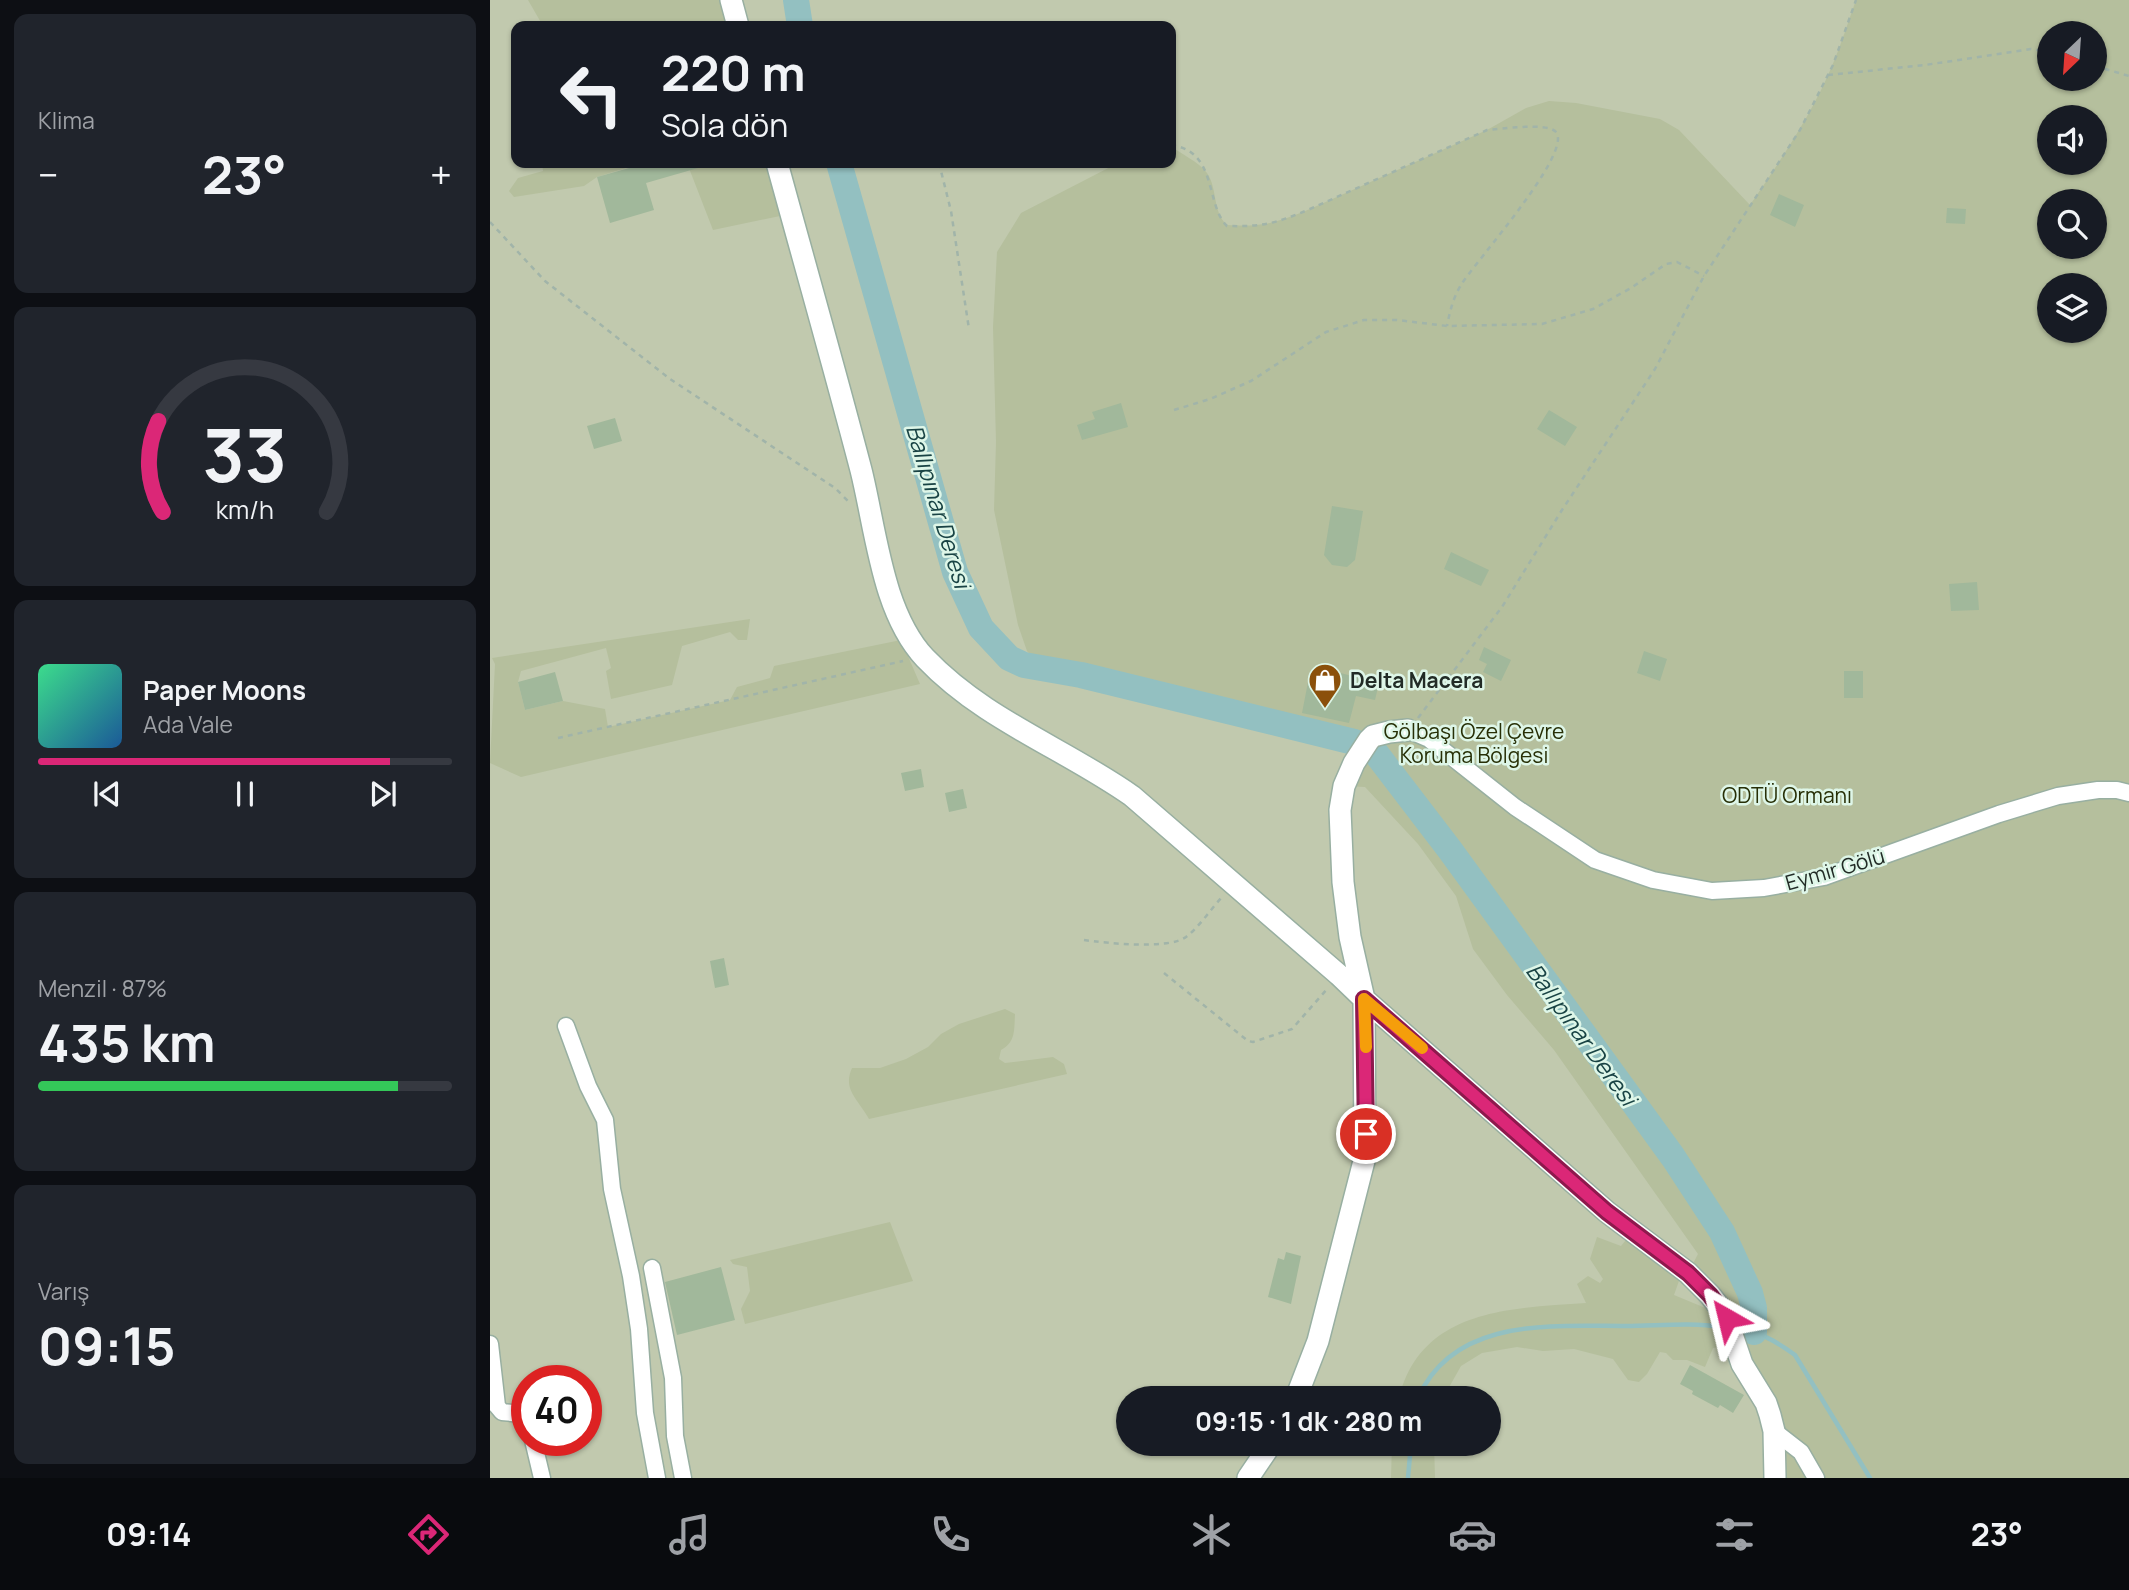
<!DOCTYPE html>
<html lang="tr">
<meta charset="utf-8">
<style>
body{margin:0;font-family:Manrope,sans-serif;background:#20242c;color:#f1f3f6;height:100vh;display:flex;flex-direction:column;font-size:26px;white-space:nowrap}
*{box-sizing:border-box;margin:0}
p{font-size:23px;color:#9ea1a6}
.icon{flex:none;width:38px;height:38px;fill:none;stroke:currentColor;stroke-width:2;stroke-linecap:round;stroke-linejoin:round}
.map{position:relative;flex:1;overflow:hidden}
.side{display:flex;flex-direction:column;gap:14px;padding:14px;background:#0d0f14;width:490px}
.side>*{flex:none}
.guide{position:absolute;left:21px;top:21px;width:665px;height:147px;border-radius:14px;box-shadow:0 2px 5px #0004;background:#171b24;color:#f1f3f6;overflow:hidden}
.needle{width:46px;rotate:205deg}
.tools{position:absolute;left:1547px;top:21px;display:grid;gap:14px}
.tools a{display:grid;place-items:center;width:70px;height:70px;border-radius:50%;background:#171b24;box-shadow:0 2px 5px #0004;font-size:35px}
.speed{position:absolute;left:21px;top:1365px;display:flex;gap:14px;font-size:35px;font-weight:700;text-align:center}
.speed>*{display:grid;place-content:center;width:91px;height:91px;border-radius:50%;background:#171b24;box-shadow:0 2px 5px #0004;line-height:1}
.speed .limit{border:10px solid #d22;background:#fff;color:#111}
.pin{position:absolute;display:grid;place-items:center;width:60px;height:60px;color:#fff;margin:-30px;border:4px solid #fff;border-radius:50%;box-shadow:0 2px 7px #0007}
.me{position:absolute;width:77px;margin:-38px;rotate:323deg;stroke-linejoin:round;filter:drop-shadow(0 0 5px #0008)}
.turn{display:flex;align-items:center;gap:24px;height:147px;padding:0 35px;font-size:32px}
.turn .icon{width:91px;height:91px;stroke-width:2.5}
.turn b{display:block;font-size:49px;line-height:60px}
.big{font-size:52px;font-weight:700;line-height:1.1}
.side .tile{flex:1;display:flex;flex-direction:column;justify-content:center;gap:10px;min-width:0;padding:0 24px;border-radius:14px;background:#20242c}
.side .dial{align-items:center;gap:0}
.dial svg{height:182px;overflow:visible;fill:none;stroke:#363941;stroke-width:7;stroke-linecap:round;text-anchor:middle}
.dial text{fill:#f1f3f6;stroke:none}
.song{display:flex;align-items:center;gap:21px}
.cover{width:84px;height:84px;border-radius:10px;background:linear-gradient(135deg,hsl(150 70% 55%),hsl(210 70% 35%))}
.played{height:7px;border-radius:4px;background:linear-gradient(90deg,#db2777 85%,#363941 85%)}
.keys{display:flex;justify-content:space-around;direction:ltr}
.heat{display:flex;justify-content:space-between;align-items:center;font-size:38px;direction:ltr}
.charge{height:10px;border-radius:5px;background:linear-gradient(90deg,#34c759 87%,#363941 0)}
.trip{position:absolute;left:626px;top:1386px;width:385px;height:70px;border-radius:35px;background:#171b24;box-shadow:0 2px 5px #0004;font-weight:700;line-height:70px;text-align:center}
.tabs{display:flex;height:112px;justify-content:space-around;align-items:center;background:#090b0e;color:#9ea1a6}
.tabs .icon{width:49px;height:49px}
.tabs .current{color:#db2777}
.tabs b{font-size:32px;color:#f1f3f6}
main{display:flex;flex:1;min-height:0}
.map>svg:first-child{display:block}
.green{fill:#c1c9ae;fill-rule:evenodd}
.forest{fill:#b5bf9d;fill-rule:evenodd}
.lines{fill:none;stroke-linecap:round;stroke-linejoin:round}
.stream{stroke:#93c0c1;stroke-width:4.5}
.river{stroke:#93c0c1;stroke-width:26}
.building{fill:#a1b89b}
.minor-casing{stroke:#98afa1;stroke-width:19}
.tertiary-casing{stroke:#98afa1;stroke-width:24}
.path{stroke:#a1b4a9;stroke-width:2.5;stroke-dasharray:5 5;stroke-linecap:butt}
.minor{stroke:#fff;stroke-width:16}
.tertiary{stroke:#fff;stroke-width:21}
.route-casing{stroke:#8e194d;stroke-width:18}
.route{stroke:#db2777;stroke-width:12}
.slow{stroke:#f59e0b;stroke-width:12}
.labels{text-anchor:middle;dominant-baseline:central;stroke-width:5;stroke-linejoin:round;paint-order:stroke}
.poi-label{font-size:21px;font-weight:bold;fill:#222b26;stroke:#def6e8;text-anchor:start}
.park-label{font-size:21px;fill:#272f06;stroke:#def6e8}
.street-label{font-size:21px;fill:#222b26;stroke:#def6e8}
.water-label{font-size:23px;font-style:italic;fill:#194344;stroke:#def6e8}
</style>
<main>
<section class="side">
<div class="tile"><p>Klima</p>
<div class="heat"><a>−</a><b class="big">23°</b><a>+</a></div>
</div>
<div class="tile dial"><svg viewBox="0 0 100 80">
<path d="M14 69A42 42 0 1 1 86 69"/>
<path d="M14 69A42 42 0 0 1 12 29" stroke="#db2777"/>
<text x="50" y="56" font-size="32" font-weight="700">33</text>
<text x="50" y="72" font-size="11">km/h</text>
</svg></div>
<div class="tile">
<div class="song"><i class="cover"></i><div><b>Paper Moons</b><p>Ada Vale</p></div></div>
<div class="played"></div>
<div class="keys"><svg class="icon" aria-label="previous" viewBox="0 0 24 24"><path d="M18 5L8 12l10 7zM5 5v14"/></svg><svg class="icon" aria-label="pause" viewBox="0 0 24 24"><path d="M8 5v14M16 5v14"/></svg><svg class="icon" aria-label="next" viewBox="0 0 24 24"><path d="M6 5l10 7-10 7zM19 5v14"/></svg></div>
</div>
<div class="tile"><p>Menzil · 87%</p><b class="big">435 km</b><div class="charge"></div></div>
<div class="tile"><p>Varış</p><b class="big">09:15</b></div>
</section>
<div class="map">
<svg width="1639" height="1478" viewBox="0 0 1639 1478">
<rect width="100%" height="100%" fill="#def6e8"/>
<path class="green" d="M0 0H1639V1478H0ZM26 26H681V163H26ZM1559 33H1605V79H1559ZM1559 117H1605V163H1559ZM1559 201H1605V247H1559ZM1559 285H1605V331H1559ZM37 1381H96V1440H37ZM639 1398H999V1444H639Z"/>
<path class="forest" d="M38 0H230L238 26H53Z
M1366 0H1639V1478H1285L1284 1431 1247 1352 1198 1273 1208 1254 1064 1050 1017 995 983 949 966 896 928 844 875 787 854 786 879 740 570 680 552 669 537 651 528 625 504 510 506 442 503 327 507 252 531 213 628 163H681V146C692 155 708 161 717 173 728 189 722 211 737 225 773 227 786 223 820 209L997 130 1036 108 1059 101 1086 103 1170 119 1189 130 1260 205C1290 161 1321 116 1342 66 1351 45 1358 22 1366 0ZM1559 33H1605V79H1559ZM1559 117H1605V163H1559ZM1559 201H1605V247H1559ZM1559 285H1605V331H1559Z
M52 163H152L107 177 94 186 24 197 19 191 28 178 53 171Z
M197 163H278L290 216 223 230Z
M260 619 257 640H248L240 632 192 646 182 685 121 699 116 671 121 668 116 648 31 671 28 682 35 710 73 701 115 709 118 727 240 700 247 687 280 678 284 666 411 640 430 684 31 777 0 763 5 664 2 658Z
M515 1009 525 1014C524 1030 526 1042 511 1050L509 1059 515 1063 563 1057 574 1064 577 1074 379 1119C369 1100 352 1090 362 1068H390L416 1059 438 1047 451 1034 469 1024Z
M400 1222 423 1281 255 1324 251 1309 260 1291 257 1267 243 1264 240 1260Z
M1140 1235 1190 1278 1184 1295 1225 1312 1235 1346 1223 1348 1215 1367 1197 1360H1183L1176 1353 1170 1352 1157 1374 1149 1382 1138 1380 1123 1359 1084 1349 1053 1351 1027 1347 992 1353 971 1366 953 1398H909C931 1309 1020 1308 1096 1303L1087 1284 1098 1276 1110 1283 1113 1279 1100 1259 1107 1237 1131 1246Z
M902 1444H944L945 1478H901Z"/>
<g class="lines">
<path class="stream" d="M1247 1329C1270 1332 1286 1341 1305 1355L1380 1478
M928 1398C964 1317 1061 1326 1135 1326 1167 1326 1200 1322 1231 1327
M918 1478 921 1444"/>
<path class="river" d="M306 0 310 26
M349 163 465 572 491 628 519 658 534 665 591 675 864 742
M885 752 960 850 1183 1157 1232 1232 1260 1293 1264 1308V1332"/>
</g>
<path class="building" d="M157 163H215V166L156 183 164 210 120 223 107 177Z
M1289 194 1314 205 1305 227 1280 215Z
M1457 208 1476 209 1475 224 1456 223Z
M631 403 638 427 592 440 587 425 605 419 602 412Z
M1059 410 1087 427 1075 446 1047 429Z
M125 418 132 441 104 449 97 426Z
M842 506 873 511 865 560 857 567 842 565 834 555Z
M961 552 999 570 991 586 954 569Z
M1487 582 1489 610 1461 611 1459 584Z
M994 647 1021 660 1011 681 993 672 997 664 989 660Z
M1154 651 1177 659 1170 681 1147 673Z
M839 670 889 683 885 700 866 696 859 723 812 713 819 677 837 681Z
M1354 671H1373V698H1354Z
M65 672 73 701 35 710 28 682Z
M431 769 434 787 415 791 411 773Z
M473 789 477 808 459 812 455 793Z
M234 958 239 985 225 988 220 961Z
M796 1252 811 1256 801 1304 778 1297 788 1258 794 1260Z
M231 1267 245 1320 187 1335 175 1282Z
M1200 1365 1254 1395 1243 1413 1230 1405 1228 1408 1202 1394 1203 1391 1190 1384Z"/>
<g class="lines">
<defs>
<path id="minor" d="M918 730 939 739 1025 807 1105 860 1163 880 1222 891 1274 888 1334 877 1509 814 1568 796 1608 790H1627L1639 793
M76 1026 98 1086 115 1120 122 1189 141 1276 149 1329 155 1413 167 1478
M162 1268 183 1378 185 1436 193 1478
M0 1344 7 1406 12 1412 32 1414 37 1418
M1284 1431 1311 1452 1326 1478
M43 1440 52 1478"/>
<path id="tertiary" d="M241 0 248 26
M287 163C315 265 344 367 371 470 386 530 392 612 435 658 494 720 574 748 642 796L849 975 874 999 1117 1212 1198 1273 1220 1295 1235 1314 1252 1364 1276 1403 1280 1415 1284 1431 1285 1478
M806 1398 828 1341 875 1157 874 999 860 937 853 882 850 810 854 786 864 763 879 740 883 736 899 732 918 730
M758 1478 781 1444"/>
</defs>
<use href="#minor" class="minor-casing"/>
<use href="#tertiary" class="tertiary-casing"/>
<path class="path" d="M1605 66 1639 76
M1338 75 1435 65 1541 49 1559 52
M681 145C728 151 715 205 737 226 773 227 787 223 820 209L997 130C1011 129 1057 122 1066 132 1083 153 985 262 971 285 963 298 960 311 957 326
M449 163 461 211 479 329
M0 222 55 281 180 379 345 488 360 503
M684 410 720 399 761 381 836 332 874 320H907L957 326 1052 324 1103 309 1141 288 1176 264 1187 262 1214 276
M928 718 1012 607 1072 510 1165 369 1214 276 1310 130 1343 65 1366 0
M68 738 413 661
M594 940C616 943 678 950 696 937 709 927 721 909 732 897
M674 973 758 1041 763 1042 802 1029 838 988"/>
<use href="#minor" class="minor"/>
<use href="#tertiary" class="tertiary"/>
</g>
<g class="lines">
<defs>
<path id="route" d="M876 1134 874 999 1117 1212 1198 1273 1220 1295 1237 1318"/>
</defs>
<use href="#route" class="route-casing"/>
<use href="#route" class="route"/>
<path class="slow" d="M876 1047 874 999 932 1048"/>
</g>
<defs>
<symbol id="shop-pin" viewBox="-11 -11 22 30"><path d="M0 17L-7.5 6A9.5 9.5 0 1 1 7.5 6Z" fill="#8b500b" stroke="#def6e8"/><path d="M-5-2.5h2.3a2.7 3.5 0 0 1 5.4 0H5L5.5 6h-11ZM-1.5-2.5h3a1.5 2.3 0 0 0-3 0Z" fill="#fff"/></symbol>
</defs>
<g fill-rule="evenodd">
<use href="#shop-pin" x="816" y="661" width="38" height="52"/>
</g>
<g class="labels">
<g class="poi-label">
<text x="860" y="680">Delta Macera</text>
</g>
<g class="park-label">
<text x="984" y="731">Gölbaşı Özel Çevre<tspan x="984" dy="24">Koruma Bölgesi</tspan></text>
<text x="1297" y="795">ODTÜ Ormanı</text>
</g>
<g class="street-label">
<text transform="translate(1345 869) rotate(-16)">Eymir Gölü</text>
</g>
<g class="water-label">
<text transform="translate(449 506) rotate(73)">Ballıpınar Deresi</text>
<text transform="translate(1092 1034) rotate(54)">Ballıpınar Deresi</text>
</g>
</g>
</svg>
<div class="tools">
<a><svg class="needle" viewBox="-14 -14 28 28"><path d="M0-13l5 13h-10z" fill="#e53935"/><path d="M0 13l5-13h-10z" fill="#9ea1a6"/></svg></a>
<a><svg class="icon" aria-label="sound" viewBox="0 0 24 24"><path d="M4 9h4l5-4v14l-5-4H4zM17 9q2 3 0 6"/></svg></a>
<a><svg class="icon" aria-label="search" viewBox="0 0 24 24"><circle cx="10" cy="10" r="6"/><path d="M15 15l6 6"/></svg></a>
<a><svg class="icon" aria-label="layers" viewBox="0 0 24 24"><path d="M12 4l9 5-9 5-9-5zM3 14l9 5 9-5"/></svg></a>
</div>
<div class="speed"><div class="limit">40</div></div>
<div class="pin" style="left:876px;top:1134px;background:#d93025"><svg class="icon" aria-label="arrive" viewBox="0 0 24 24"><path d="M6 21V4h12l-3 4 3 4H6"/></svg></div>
<svg class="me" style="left:1237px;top:1318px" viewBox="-20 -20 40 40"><path d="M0-17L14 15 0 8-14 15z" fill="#db2777" stroke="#fff" stroke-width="4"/></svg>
<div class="trip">09:15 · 1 dk · 280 m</div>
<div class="guide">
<div class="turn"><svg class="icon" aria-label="left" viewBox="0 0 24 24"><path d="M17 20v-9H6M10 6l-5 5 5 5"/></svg><div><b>220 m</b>Sola dön</div></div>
</div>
</div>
</main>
<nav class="tabs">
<b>09:14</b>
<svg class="icon current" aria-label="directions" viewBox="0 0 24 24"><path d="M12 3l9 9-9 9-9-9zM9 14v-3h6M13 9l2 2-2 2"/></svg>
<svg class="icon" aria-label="music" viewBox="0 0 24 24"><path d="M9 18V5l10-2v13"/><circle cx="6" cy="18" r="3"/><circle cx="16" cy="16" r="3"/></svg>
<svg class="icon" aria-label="phone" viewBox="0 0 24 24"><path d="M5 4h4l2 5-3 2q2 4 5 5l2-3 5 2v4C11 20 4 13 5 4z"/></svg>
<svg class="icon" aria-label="climate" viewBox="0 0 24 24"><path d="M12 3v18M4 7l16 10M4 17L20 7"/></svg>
<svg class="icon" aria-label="car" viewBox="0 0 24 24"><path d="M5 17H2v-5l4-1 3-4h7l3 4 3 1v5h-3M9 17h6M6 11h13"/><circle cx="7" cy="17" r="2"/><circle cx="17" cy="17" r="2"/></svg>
<svg class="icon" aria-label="filters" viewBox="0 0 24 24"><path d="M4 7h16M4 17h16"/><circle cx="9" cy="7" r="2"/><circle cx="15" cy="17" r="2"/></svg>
<b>23°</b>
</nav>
